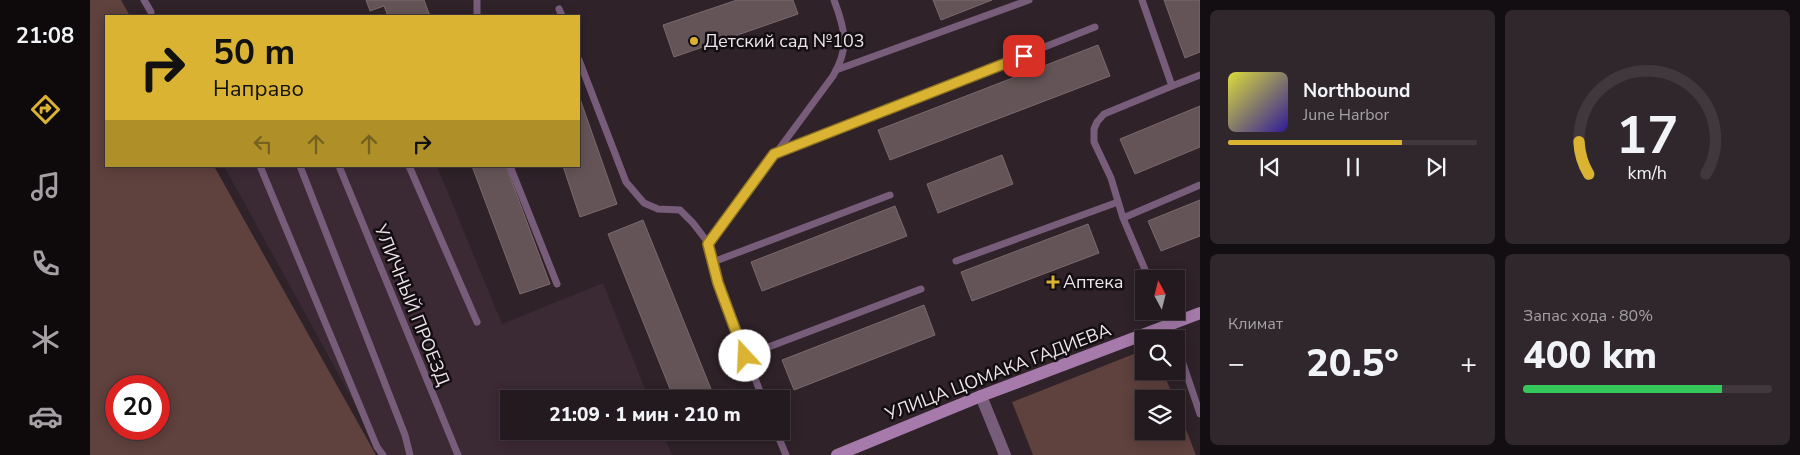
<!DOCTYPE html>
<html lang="ru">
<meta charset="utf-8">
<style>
body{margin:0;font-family:"Nunito Sans",sans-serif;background:#2f272c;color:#f1f3f6;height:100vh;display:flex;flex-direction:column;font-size:19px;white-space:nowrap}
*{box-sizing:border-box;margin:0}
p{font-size:16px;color:#a3a1a4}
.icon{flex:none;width:28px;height:28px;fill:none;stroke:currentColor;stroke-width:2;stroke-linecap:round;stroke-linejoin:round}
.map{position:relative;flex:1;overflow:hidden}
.drawer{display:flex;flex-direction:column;gap:10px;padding:10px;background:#130e11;width:600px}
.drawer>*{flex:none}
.top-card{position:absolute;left:15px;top:15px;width:475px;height:152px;border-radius:0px;box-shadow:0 2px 12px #0003,0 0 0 1px #40383d;background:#dab333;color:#111;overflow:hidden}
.needle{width:32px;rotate:353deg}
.fabs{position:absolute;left:1045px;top:270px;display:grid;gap:10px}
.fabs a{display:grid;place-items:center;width:50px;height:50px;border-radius:0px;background:#231a1f;box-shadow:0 2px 12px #0003,0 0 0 1px #40383d;font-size:25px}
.speed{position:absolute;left:15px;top:375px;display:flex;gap:10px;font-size:25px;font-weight:700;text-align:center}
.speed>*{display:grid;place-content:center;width:65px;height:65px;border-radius:50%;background:#231a1f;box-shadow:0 2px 12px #0003,0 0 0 1px #40383d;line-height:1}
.speed .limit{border:8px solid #d22;background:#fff;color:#111}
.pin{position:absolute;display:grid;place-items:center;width:42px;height:42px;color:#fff;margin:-21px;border-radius:10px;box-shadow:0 2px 8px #0006}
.me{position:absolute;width:55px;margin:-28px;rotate:340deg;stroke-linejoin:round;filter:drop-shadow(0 0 4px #0008)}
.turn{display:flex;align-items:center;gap:18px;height:105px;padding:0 25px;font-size:22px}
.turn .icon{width:65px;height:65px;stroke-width:2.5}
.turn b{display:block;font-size:35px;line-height:42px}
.lanes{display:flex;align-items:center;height:48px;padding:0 25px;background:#0003;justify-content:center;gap:25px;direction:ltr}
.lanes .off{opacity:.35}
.big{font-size:38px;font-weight:800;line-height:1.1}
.drawer .widget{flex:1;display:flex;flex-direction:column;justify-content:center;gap:8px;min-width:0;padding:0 18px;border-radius:8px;background:#2f272c}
.drawer .dial{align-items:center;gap:0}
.dial svg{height:130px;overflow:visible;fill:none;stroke:#40383d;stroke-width:7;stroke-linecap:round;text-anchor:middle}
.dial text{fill:#f1f3f6;stroke:none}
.song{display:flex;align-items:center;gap:15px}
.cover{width:60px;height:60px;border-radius:8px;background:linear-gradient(135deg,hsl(60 70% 55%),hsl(250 70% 35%))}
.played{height:5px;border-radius:2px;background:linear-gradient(90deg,#dab333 70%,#40383d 70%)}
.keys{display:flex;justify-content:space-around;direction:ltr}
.heat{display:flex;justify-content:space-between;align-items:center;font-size:28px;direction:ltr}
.charge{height:8px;border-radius:4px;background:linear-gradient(90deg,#34c759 80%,#40383d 0)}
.drawer .tiles{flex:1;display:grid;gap:10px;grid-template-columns:repeat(2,1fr)}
.trip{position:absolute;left:410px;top:390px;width:290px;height:50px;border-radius:0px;background:#231a1f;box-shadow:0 2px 12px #0003,0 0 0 1px #40383d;font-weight:800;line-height:50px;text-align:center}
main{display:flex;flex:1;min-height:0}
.dock{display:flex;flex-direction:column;width:90px;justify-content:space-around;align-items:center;background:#0e0a0c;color:#a3a1a4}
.dock .icon{width:35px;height:35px}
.dock .selected{color:#dab333}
.dock b{font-size:22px;color:#f1f3f6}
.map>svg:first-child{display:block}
.built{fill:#3b2934}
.green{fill:#5f413d;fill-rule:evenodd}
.building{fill:#645457;stroke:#7b6a6d}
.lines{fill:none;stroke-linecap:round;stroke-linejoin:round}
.lane{stroke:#785d7b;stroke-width:7}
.street{stroke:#785d7b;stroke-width:12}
.secondary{stroke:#a67bab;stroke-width:12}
.route-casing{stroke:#8e7421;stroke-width:12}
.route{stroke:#dab333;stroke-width:9}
.poi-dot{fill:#dab333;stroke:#130e11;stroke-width:2}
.labels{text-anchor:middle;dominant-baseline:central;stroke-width:5;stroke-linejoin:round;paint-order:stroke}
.poi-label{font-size:18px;fill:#ede4e9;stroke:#130e11;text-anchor:start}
.street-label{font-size:18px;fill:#ede4e9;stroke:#130e11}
</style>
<main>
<nav class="dock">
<b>21:08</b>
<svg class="icon selected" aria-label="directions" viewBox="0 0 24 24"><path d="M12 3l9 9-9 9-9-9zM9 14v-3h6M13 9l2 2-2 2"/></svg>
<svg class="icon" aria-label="music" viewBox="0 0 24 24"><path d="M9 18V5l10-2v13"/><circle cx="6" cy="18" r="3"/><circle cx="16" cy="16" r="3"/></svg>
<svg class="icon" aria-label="phone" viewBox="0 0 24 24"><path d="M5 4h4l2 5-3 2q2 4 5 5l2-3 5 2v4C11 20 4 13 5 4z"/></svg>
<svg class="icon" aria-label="climate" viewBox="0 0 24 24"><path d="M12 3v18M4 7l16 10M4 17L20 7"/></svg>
<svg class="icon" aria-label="car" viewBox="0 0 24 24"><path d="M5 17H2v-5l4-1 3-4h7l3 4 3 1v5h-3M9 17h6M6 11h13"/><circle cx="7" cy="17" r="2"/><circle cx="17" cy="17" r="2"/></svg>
</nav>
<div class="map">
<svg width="1110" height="455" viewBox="0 0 1110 455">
<rect width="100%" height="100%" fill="#2f2229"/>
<path class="built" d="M134 166H347L412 324 513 283 559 399H419V431H572L582 455H293Z"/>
<path class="green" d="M0 0H31L40 16H16V166H124L286 455H0ZM26 386H69V429H26Z
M1054 350V371H1073L1084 399H1054V431H1086V404L1106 455H943L922 402Z"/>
<path class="building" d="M276 0H334L340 16H298L294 6 280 11Z
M647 0H703L708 14 584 57 573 25Z
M843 0H902L851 20Z
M1074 0H1110V52L1095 58Z
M1008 45 1020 76 800 160 788 130Z
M489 96 527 204 490 217 473 166H489Z
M1110 106V147L1045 174 1030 139Z
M912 155 923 184 848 213 837 184Z
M382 166H416L460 284 430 294Z
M1110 200V236L1071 251 1058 221Z
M805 206 817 236 672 291 661 262Z
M553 220 625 399H584L518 234Z
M998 224 1009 253 882 301 871 272Z
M834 305 845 335 704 390 692 360Z"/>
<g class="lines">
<path class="lane" d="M54 0 61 12
M1052 0 1082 86 1110 75
M469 9 472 16
M387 16V0
M489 60 536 182 554 203 568 209 590 210 603 223 619 244
M746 70 939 0
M685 154 1005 27
M170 166 287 447 293 455
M210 166 315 435 320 455
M249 166 368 455
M319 166 387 322
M420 166 467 284
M1033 218 1110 185
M866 261 1028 202
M623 262 800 195
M1059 279 1033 218 1021 178 1004 142V129L1007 122 1014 114 1082 86
M1074 311 1085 339
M1086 343 1110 414
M655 356 831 289
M673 399 628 283 619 244 743 76C760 48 755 29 744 0
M686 431 696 455"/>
<path class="street" d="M891 396 915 455"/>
<path class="secondary" d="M747 455 891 396 1110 313"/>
</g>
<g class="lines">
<defs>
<path id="route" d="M655 356 628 283 618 244 684 154 934 56"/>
</defs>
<use href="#route" class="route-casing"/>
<use href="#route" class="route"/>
</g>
<g class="poi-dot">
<circle cx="604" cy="41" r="5"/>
<path d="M960.5 274.5h5v5h5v5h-5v5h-5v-5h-5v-5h5z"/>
</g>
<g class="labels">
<g class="poi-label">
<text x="614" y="41">Детский сад №103</text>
<text x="973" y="282">Аптека</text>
</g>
<g class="street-label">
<text transform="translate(322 305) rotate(68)">УЛИЧНЫЙ ПРОЕЗД</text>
<text transform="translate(908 372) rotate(-21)">УЛИЦА ЦОМАКА ГАДИЕВА</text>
</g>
</g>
</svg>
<div class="fabs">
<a><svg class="needle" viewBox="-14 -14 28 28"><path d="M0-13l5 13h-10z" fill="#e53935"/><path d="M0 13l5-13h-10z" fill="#a3a1a4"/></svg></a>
<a><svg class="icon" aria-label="search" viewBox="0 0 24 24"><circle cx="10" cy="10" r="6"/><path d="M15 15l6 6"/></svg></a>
<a><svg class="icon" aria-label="layers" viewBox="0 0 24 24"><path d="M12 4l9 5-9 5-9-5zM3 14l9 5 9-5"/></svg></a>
</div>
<div class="speed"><div class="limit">20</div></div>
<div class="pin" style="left:934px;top:56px;background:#d93025"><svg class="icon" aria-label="arrive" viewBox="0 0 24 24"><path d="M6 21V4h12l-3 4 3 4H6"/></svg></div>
<svg class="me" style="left:655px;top:356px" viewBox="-20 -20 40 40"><circle r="19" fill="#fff"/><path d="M0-13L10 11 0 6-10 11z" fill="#dab333"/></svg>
<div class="trip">21:09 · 1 мин · 210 m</div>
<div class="top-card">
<div class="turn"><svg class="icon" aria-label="right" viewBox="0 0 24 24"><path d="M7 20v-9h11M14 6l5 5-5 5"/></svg><div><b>50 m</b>Направо</div></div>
<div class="lanes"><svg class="icon off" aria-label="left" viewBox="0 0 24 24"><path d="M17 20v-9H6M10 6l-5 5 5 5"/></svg><svg class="icon off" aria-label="ahead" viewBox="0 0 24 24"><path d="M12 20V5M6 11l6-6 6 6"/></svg><svg class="icon off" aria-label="ahead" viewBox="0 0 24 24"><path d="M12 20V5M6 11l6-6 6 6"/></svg><svg class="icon" aria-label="right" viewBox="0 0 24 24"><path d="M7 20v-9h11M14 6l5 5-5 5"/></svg></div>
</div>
</div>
<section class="drawer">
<div class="tiles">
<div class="widget">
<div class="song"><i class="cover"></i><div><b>Northbound</b><p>June Harbor</p></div></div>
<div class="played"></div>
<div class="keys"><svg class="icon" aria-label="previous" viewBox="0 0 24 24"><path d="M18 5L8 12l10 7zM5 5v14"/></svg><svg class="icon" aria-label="pause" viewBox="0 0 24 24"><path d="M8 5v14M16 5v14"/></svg><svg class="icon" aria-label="next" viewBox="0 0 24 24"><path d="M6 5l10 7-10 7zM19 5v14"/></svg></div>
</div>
<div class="widget dial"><svg viewBox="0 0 100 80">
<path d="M14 69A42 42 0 1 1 86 69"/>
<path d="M14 69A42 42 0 0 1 8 49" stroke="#dab333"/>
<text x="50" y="56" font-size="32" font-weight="700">17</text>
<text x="50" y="72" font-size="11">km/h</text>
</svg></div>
<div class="widget"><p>Климат</p>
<div class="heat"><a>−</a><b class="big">20.5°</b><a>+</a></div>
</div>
<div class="widget"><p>Запас хода · 80%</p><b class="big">400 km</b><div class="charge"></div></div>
</div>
</section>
</main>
